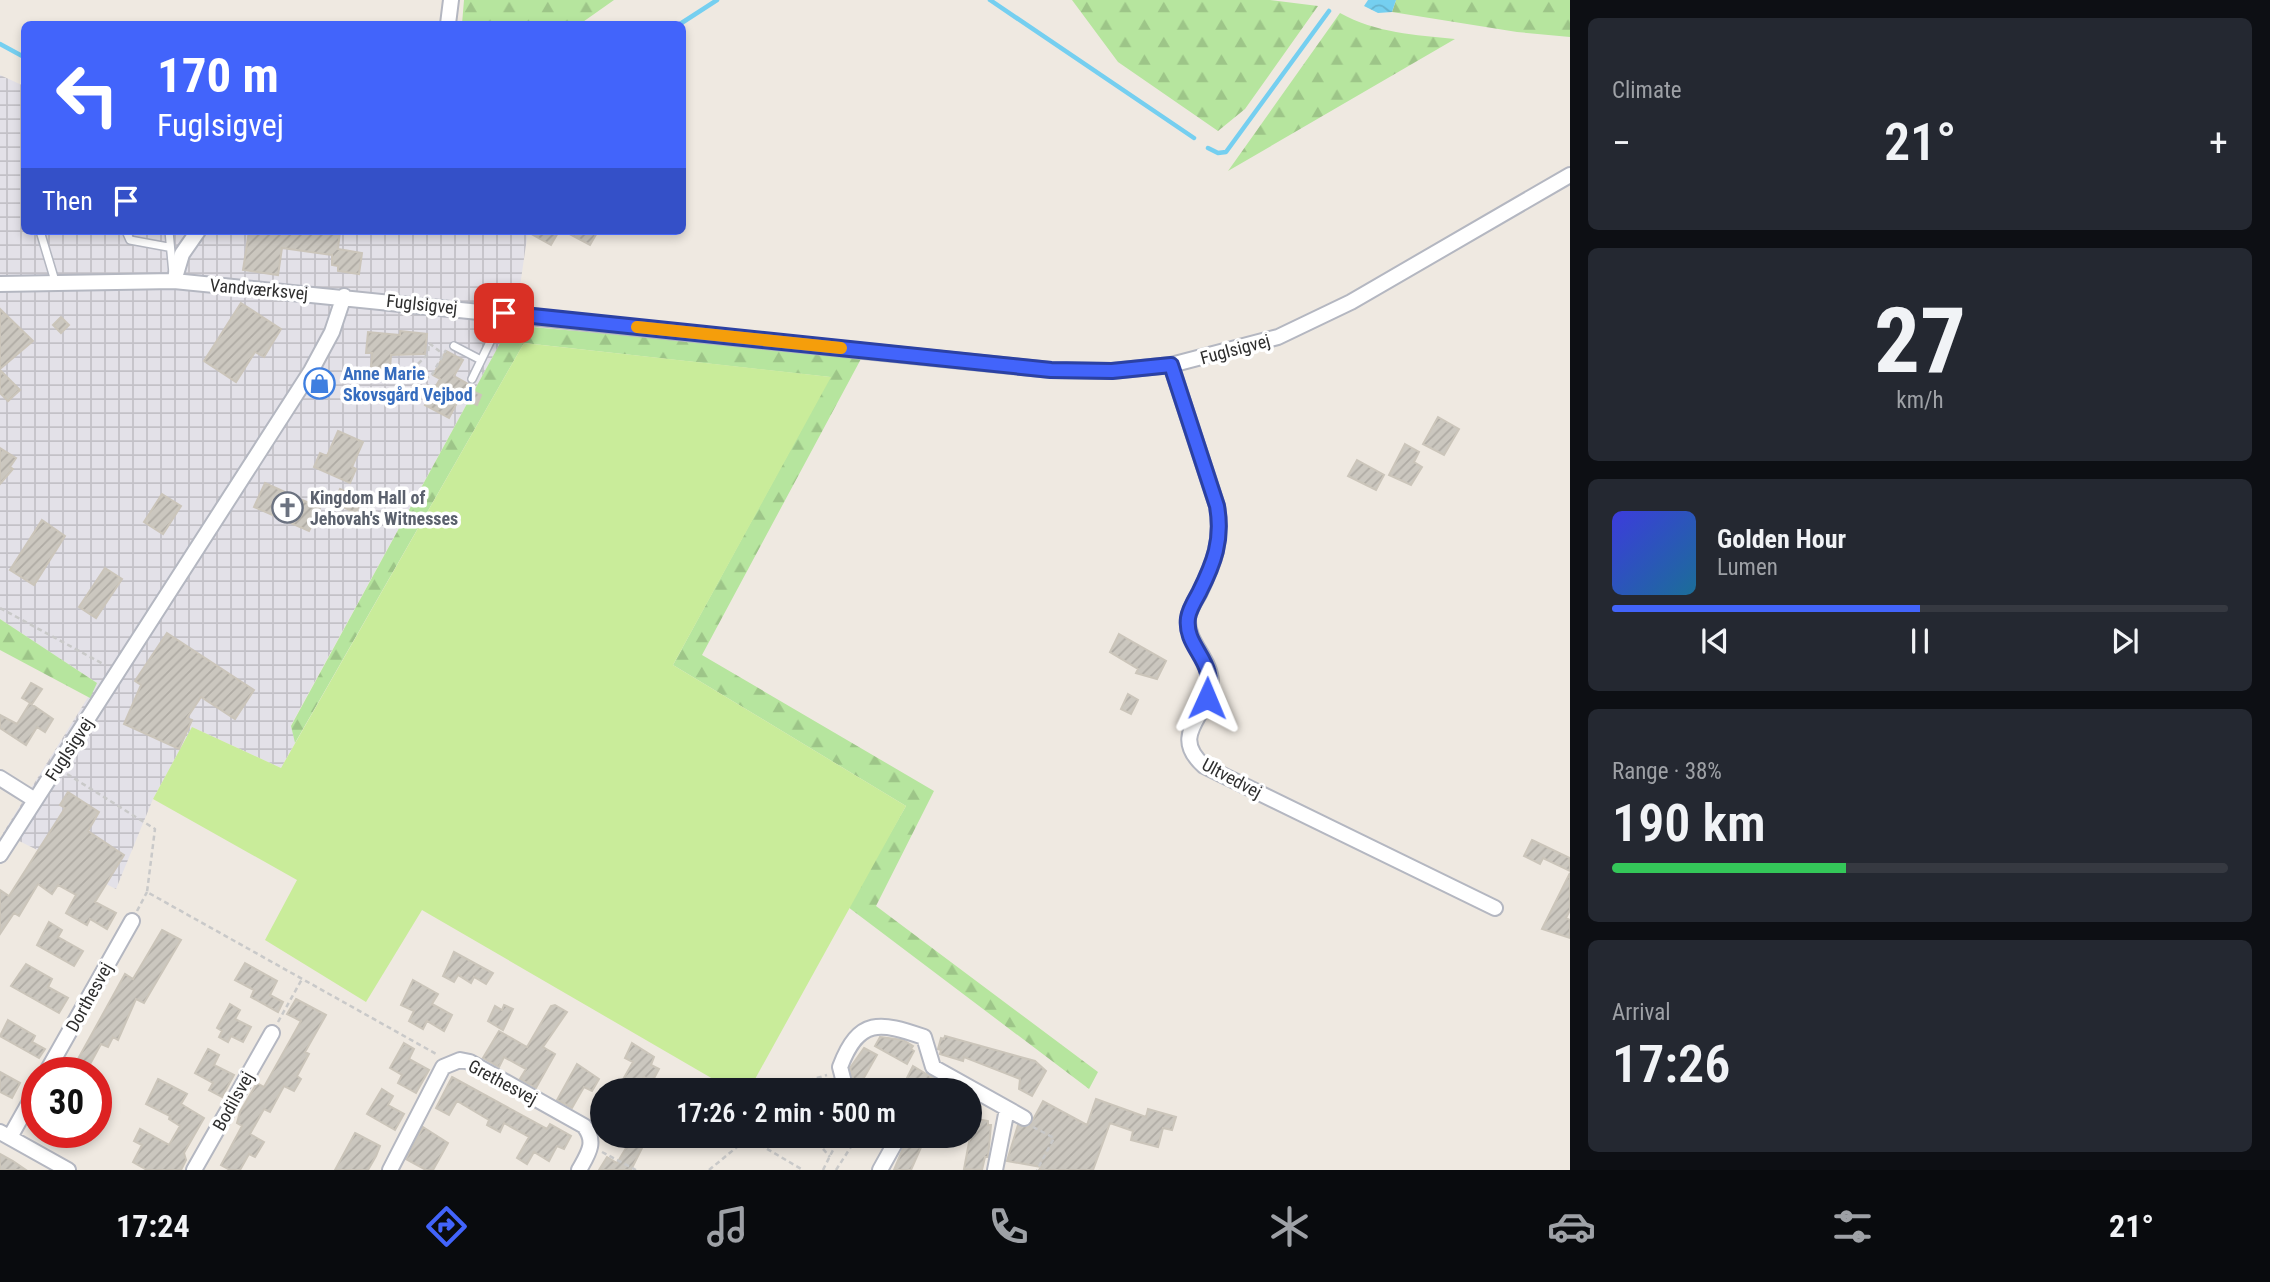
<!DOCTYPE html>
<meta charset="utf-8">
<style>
body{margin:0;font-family:"Roboto Condensed",sans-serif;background:#242831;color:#f1f3f6;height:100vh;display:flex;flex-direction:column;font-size:26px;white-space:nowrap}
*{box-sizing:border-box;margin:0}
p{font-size:23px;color:#9ea1a6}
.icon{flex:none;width:38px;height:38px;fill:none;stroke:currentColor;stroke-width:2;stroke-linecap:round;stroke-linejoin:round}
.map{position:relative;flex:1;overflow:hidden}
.drawer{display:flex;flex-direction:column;gap:18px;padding:18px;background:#0d0f14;width:700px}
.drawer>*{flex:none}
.hud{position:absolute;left:21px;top:21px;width:665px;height:214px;border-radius:10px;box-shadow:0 4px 10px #0003;background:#4264fb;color:#fff;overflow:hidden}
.speed{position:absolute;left:21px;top:1057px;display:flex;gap:14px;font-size:35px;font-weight:700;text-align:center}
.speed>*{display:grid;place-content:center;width:91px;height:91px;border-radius:50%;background:#171b24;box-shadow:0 4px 10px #0003;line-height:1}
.speed .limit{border:10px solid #d22;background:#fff;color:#111}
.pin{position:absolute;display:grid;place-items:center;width:60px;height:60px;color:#fff;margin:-30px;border-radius:14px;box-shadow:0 4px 10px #0006}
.me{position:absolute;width:77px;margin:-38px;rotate:1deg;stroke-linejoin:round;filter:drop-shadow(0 0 5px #0008)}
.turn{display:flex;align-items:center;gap:24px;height:147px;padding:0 21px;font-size:32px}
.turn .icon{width:91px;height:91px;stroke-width:2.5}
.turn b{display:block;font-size:49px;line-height:60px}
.then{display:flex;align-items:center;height:66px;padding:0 21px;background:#0003;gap:14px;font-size:26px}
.big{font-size:52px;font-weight:600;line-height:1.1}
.drawer .card{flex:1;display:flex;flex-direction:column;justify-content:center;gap:10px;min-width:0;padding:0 24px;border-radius:10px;background:#242831}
.drawer .dial{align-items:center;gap:0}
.dial b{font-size:91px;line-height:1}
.song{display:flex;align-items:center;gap:21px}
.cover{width:84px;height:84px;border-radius:10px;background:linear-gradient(135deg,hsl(240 70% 55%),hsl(200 70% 35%))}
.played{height:7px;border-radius:4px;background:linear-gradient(90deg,#4264fb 50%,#363941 50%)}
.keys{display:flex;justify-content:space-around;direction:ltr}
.heat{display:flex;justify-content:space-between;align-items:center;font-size:38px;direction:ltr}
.charge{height:10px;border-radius:5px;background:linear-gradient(90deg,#34c759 38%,#363941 0)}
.trip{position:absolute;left:590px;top:1078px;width:392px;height:70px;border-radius:35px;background:#171b24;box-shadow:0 4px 10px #0003;font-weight:600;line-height:70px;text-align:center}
.dock{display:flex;height:112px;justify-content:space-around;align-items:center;background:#090b0e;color:#9ea1a6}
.dock .icon{width:49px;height:49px}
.dock .current{color:#4264fb}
.dock b{font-size:32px;color:#f1f3f6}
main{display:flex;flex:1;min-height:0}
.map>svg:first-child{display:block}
.industrial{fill:url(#industrial-grid)}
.forest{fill:url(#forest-firs)}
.pitch{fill:#c9ec9a}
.water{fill:url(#water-waves)}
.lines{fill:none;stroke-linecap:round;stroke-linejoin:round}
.stream{stroke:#75cff0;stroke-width:4.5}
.building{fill:url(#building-hatch);stroke:#cbc5ba;stroke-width:2}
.lane-casing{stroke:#b4b7c1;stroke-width:10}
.street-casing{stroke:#b4b7c1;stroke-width:18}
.path{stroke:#c9c9c9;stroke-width:2.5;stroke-dasharray:5 3.5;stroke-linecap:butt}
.lane{stroke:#fff;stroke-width:7}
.street{stroke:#fff;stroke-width:14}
.route-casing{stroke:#2b41a3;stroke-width:18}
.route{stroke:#4264fb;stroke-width:12}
.slow{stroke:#f59e0b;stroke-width:12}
.labels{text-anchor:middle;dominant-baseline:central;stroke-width:7;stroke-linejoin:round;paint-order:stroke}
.street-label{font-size:18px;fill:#2e2e2e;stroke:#fff}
.shop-label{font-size:18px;font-weight:bold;fill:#366cbe;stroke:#fff;text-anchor:start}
.worship-label{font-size:18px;font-weight:bold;fill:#5b616d;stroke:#fff;text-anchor:start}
</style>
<main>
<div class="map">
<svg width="1570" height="1170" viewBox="0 0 1570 1170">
<defs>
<pattern id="industrial-grid" width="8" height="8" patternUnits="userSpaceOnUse" patternTransform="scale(1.75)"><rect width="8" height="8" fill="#e3e1e8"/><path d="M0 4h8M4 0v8" fill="none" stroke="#c3c1c7"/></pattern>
<pattern id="forest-firs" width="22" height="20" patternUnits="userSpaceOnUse" patternTransform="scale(1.75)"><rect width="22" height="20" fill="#b6e59e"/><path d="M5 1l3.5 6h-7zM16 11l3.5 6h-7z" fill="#9dc588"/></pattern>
<pattern id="water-waves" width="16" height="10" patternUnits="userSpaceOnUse" patternTransform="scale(1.75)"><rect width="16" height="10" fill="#75cff0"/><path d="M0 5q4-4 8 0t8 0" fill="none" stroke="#66b2ce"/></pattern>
<pattern id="building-hatch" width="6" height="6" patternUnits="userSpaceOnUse" patternTransform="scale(1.75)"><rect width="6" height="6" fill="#cbc7bf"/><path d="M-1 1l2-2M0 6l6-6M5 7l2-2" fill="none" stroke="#afaba4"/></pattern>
</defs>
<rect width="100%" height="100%" fill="#efe9e1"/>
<path class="industrial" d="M0 75 24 86V231H528L518 300 510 325 291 725 295 743 281 768 192 727 153 799 116 889 3 833 97 683 0 619Z"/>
<path class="forest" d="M464 0H614L580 24H462Z
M1072 0H1270L1318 6 1245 109 1218 131 1118 62Z
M1396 0H1570V37L1517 32 1392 12Z
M1340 13C1376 33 1415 35 1455 39L1228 171Z
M510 325 862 357 702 655 934 791 876 906 1098 1072 1089 1089 848 907 906 806 673 665 830 377 524 343 295 743 291 726Z
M0 619 97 683 90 698 0 650Z"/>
<path class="pitch" d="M524 343 831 377 673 665 906 806 749 1090H732L422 910 366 1002 265 940 297 880 153 799 192 727 281 768Z"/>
<path class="water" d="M1368 0H1396L1392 12 1378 13 1364 6Z"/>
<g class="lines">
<path class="stream" d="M990 0 1194 138
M680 24 717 0
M0 44 24 57
M1208 148 1218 153 1226 152 1329 11"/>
</g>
<path class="building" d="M249 231H340L338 249 362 253 359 274 338 271V266L332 265V255L282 248 278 275 243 270Z
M526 231H559L551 245Z
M564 231H598L590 245Z
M241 303 281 329 264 357 255 352 236 382 204 361Z
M0 309 33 341 0 369Z
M61 317 69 325 61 333 53 325Z
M400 331 427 334 425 354 391 355 390 369 371 367 372 353H366L368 332 400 335Z
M446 351 463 360 454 376 468 384 466 388 481 395 477 405 460 397 449 418 425 405 440 379 433 375Z
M0 370 20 390 8 401 0 393Z
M1438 417 1459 429 1444 455 1423 444Z
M338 431 363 442 352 467 356 469 350 483 314 467 320 453 327 456Z
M1405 444 1419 452 1414 462 1422 467 1411 485 1389 475Z
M0 448 16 458 10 467 13 469 0 484Z
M1357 460 1384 475 1376 490 1348 476Z
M265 483 320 508 309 531 254 507Z
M340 489 362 499 356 513 334 503Z
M162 494 181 506 163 534 144 522Z
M42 520 65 536 34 585 10 570Z
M105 568 122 579 96 618 79 607Z
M167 633 254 690 235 719 201 697 187 718 192 720 179 749 124 724 141 685 135 681Z
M1119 634 1166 661 1157 679 1136 673 1138 669 1110 652Z
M31 683 42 689 32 704 22 698Z
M1128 694 1138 700 1131 714 1121 709Z
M30 703 53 719 45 732 37 727 26 745 0 728V715L17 724Z
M68 792 99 812 88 831 124 855 95 902 116 913 107 929 90 919 87 925 66 913 76 895 58 885 52 894 38 884 19 916 14 913 0 934V890L9 896 65 808 60 805Z
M1532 840 1570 858V871L1543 858 1540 864 1524 856Z
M1570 873V910L1566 918 1570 920V938L1542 929Z
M49 922 62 930 58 937 83 951 74 966 37 945Z
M162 930 181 940 144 1003 136 999 118 1040 113 1037 108 1047 101 1044 89 1066 78 1059 125 974 133 979Z
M454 952 493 973 486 984 474 977 471 983 458 975 454 982 443 976Z
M245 963 277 981 270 995 283 1002 278 1012 251 997 254 990 235 980Z
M26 964 52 979 48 987 68 998 59 1013 11 986Z
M413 980 438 994 432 1004 452 1015 444 1031 427 1021 423 1029 409 1021 414 1011 401 1005Z
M296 999 326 1015 305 1052 309 1054 297 1076 301 1079 294 1091 284 1086 270 1112 264 1109 250 1134 264 1142 255 1157 249 1154 240 1170H230L221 1165 242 1126 237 1123 240 1112 257 1083 264 1087 301 1021 287 1014Z
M230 1004 240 1010 235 1019 251 1027 243 1042 231 1036 228 1042 219 1037 222 1031 217 1028Z
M504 1005 513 1009 503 1030 488 1021 495 1006 502 1010Z
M555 1005 567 1012 543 1047 555 1054 536 1088 520 1079 526 1069 504 1057 499 1067 483 1058 499 1031 527 1047 551 1006Z
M8 1020 35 1036 32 1042 45 1049 39 1058 0 1036Z
M945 1036 1035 1061 1046 1071 1032 1096 1019 1089 1020 1079 964 1057 963 1061 940 1054 941 1050 938 1049 941 1038 944 1039Z
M880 1037 903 1040 913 1046 911 1049 914 1051 907 1064 875 1046Z
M404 1043 414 1049 409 1059 429 1070 416 1093 398 1083 402 1075 390 1068Z
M632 1043 654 1057 651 1065 659 1069 652 1082 644 1077 636 1090H617L633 1062 625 1058Z
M864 1048 877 1055 861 1083 853 1079 850 1068Z
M208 1049 219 1055 214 1065 234 1075 222 1097 209 1090 213 1083 195 1073Z
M577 1064 599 1079 592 1091 584 1087 572 1108 557 1100Z
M913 1066 928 1075 955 1090H901Z
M0 1072 20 1083 12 1098 0 1092Z
M452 1077 547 1129 550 1124 571 1136 564 1149 557 1146 549 1161 534 1152 527 1164 517 1158 529 1137 504 1123 500 1132 487 1125 489 1120 457 1101 449 1115 436 1108Z
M158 1079 187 1094 181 1104 204 1118 184 1153 186 1160 181 1170H147L133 1162 142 1145 134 1141 140 1129 169 1145 180 1126 169 1119 170 1116 146 1104Z
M382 1089 393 1096 388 1105 404 1114 395 1130 367 1114Z
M1096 1099 1146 1117 1148 1109 1176 1117 1172 1130 1163 1128 1158 1147 1131 1140 1133 1131 1110 1123 1093 1170H1039L1041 1167 1007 1161 1018 1125 1029 1127 1043 1101 1087 1125Z
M977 1119 988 1121V1125H991L988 1157H985L982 1170 964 1169 973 1121Z
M423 1127 448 1143 433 1170H426L406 1159Z
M355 1133 380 1146 376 1156 368 1170H335Z
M616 1136H648L631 1170H599L607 1157 617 1163 629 1143Z
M908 1136H926L911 1170H894Z
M0 1154 13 1161 26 1170H0Z"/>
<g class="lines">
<defs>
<path id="lane" d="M40 231 55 281
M126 231 130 240 168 247
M169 231 173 274
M454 346 481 360
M472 379 504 313"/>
<path id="street" d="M448 24 451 0
M174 281 182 254 198 231
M0 284 174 281 1051 370 1112 371 1171 365 1278 337 1351 302 1570 175
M1171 365 1217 506C1223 540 1214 563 1199 594 1195 601 1189 610 1188 618 1186 643 1212 659 1211 684 1209 716 1168 734 1204 766L1495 908
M0 778 35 800
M0 855 311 371 332 332 344 296
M46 1073 132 921
M846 1090 840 1067C859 1017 880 1022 924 1037L933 1067 1024 1118
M0 1132 68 1170
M10 1137 37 1089
M194 1170 272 1033
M390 1170 443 1067 460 1060 470 1062 584 1126C597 1142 588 1154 579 1170
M880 1170 895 1143 896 1136
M995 1170 1007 1109"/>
</defs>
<use href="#lane" class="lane-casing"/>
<use href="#street" class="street-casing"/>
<path class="path" d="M418 364 428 354 429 343 443 354
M417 383 431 376 446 350
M0 608 105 665
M67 774 155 829 147 892 438 1055
M137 911 147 892
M278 1022 302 979
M776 1090 827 1075
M1033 1127 1054 1138 1037 1170
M745 1136 803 1170
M812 1136 830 1157
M909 1137 929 1147 945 1136
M602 1152 636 1170
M709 1170 737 1147 745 1136
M823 1170 840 1136
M836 1170 858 1136"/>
<use href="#lane" class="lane"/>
<use href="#street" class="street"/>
</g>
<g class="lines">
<defs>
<path id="route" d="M504 313 1051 370 1112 371 1171 365 1217 506C1223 540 1214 563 1199 593 1195 600 1189 610 1188 618 1184 649 1218 660 1207 698"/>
</defs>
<use href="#route" class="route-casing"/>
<use href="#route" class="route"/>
<path class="slow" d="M637 327 841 348"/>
</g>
<defs>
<symbol id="shop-ring" viewBox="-11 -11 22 22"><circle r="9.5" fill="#fff" stroke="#3f7fe0" stroke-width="1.5"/><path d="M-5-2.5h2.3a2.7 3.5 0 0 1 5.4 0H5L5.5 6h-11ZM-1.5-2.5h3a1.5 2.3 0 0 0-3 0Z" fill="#3f7fe0"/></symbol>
<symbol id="church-ring" viewBox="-11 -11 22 22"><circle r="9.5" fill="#fff" stroke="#6b7280" stroke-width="1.5"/><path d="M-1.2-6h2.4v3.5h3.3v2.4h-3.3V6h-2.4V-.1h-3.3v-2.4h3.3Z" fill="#6b7280"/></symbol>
</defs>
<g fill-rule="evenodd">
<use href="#shop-ring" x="302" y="366" width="35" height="35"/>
<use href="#church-ring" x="270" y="490" width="35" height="35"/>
</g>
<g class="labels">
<g class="street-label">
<text transform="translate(259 289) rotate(5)">Vandværksvej</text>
<text transform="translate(422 304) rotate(6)">Fuglsigvej</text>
<text transform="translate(1235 349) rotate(-15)">Fuglsigvej</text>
<text transform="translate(69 749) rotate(-57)">Fuglsigvej</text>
<text transform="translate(1232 778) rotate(28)">Ultvedvej</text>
<text transform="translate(89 997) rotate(-61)">Dorthesvej</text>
<text transform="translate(503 1082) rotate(28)">Grethesvej</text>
<text transform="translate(233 1101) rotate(-61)">Bodilsvej</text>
</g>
<g class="shop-label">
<text x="343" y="373">Anne Marie<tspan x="343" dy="21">Skovsgård Vejbod</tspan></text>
</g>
<g class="worship-label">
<text x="310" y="497">Kingdom Hall of<tspan x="310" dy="21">Jehovah's Witnesses</tspan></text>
</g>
</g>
</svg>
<div class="speed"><div class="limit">30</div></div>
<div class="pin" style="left:504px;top:313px;background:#d93025"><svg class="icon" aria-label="arrive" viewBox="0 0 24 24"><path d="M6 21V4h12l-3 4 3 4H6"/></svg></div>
<svg class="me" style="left:1207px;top:698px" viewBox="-20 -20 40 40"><path d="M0-17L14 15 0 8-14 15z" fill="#4264fb" stroke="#fff" stroke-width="4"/></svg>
<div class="trip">17:26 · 2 min · 500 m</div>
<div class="hud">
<div class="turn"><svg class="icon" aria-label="left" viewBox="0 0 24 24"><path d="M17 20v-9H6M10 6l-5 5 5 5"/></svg><div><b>170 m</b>Fuglsigvej</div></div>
<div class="then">Then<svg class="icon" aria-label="arrive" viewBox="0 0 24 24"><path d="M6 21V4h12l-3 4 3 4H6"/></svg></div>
</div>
</div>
<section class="drawer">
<div class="card"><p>Climate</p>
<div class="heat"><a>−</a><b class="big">21°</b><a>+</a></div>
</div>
<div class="card dial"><b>27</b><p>km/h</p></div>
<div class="card">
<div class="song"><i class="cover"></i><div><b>Golden Hour</b><p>Lumen</p></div></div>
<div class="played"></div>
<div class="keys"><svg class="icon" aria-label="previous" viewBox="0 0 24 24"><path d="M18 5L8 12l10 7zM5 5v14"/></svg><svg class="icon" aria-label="pause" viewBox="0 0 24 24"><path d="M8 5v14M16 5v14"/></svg><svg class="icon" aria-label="next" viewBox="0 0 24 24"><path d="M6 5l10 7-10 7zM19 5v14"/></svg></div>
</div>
<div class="card"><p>Range · 38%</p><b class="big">190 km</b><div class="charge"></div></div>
<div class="card"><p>Arrival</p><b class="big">17:26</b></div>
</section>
</main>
<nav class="dock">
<b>17:24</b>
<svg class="icon current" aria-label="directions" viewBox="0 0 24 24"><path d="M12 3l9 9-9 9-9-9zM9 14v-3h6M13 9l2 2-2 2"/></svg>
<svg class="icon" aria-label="music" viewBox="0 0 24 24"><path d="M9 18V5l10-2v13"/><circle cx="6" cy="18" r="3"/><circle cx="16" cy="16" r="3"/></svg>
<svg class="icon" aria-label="phone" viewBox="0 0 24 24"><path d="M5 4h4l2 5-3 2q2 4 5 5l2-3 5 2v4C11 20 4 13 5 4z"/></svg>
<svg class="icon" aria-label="climate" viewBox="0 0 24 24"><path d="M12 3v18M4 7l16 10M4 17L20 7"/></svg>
<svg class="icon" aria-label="car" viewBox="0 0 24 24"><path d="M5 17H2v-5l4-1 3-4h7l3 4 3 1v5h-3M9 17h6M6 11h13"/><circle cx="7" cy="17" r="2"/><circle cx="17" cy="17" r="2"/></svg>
<svg class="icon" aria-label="filters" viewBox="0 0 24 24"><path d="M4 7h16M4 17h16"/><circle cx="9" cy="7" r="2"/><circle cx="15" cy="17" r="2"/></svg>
<b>21°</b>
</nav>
